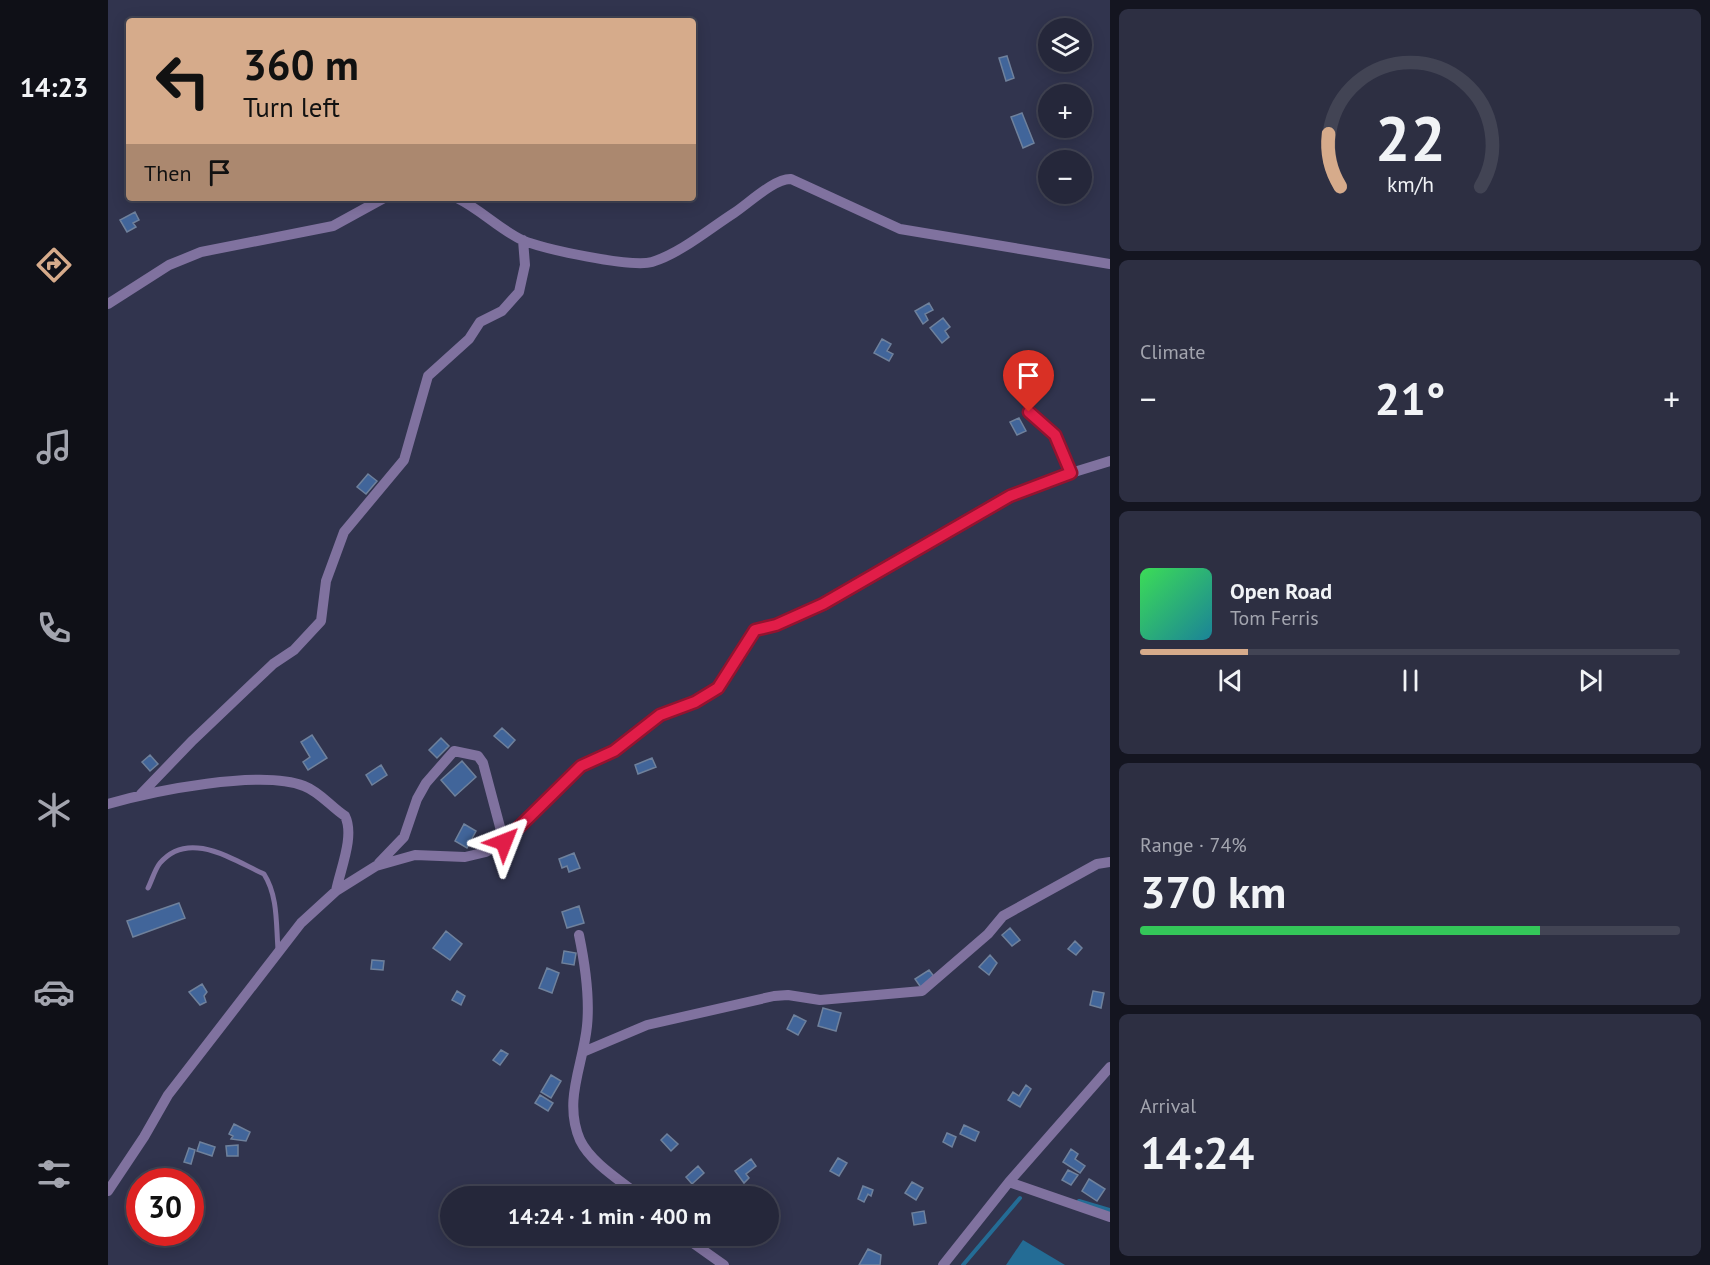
<!DOCTYPE html>
<meta charset="utf-8">
<style>
body{margin:0;font-family:"PT Sans",sans-serif;background:#2d2f42;color:#f1f3f6;height:100vh;display:flex;flex-direction:column;font-size:22px;white-space:nowrap}
*{box-sizing:border-box;margin:0}
p{font-size:20px;color:#a3a5af}
.icon{flex:none;width:33px;height:33px;fill:none;stroke:currentColor;stroke-width:2;stroke-linecap:round;stroke-linejoin:round}
.map{position:relative;flex:1;overflow:hidden}
.drawer{display:flex;flex-direction:column;gap:9px;padding:9px;background:#141520;width:600px}
.drawer>*{flex:none}
.hud{position:absolute;left:18px;top:18px;width:570px;height:183px;border-radius:6px;box-shadow:0 3px 15px #0003,0 0 0 2px #424454;background:#d6ab8b;color:#111;overflow:hidden}
.buttons{position:absolute;left:930px;top:18px;display:grid;gap:12px}
.buttons a{display:grid;place-items:center;width:54px;height:54px;border-radius:50%;background:#25273a;box-shadow:0 3px 15px #0003,0 0 0 2px #424454;font-size:30px}
.speed{position:absolute;left:18px;top:1168px;display:flex;gap:12px;font-size:30px;font-weight:700;text-align:center}
.speed>*{display:grid;place-content:center;width:78px;height:78px;border-radius:50%;background:#25273a;box-shadow:0 3px 15px #0003,0 0 0 2px #424454;line-height:1}
.speed .limit{border:9px solid #d22;background:#fff;color:#111}
.pin{position:absolute;display:grid;place-items:center;width:51px;height:51px;color:#fff;margin:-62px -26px;border-radius:50% 50% 50% 0;rotate:-45deg;box-shadow:0 0 6px #0007}
.pin .icon{rotate:45deg}
.me{position:absolute;width:66px;margin:-33px;rotate:45deg;stroke-linejoin:round;filter:drop-shadow(0 0 4px #0008)}
.turn{display:flex;align-items:center;gap:21px;height:126px;padding:0 18px;font-size:27px}
.turn .icon{width:78px;height:78px;stroke-width:2.5}
.turn b{display:block;font-size:42px;line-height:51px}
.then{display:flex;align-items:center;height:57px;padding:0 18px;background:#0003;gap:12px;font-size:22px}
.big{font-size:45px;font-weight:600;line-height:1.1}
.drawer .tile{flex:1;display:flex;flex-direction:column;justify-content:center;gap:9px;min-width:0;padding:0 21px;border-radius:9px;background:#2d2f42}
.drawer .dial{align-items:center;gap:0}
.dial svg{height:156px;overflow:visible;fill:none;stroke:#424454;stroke-width:7;stroke-linecap:round;text-anchor:middle}
.dial text{fill:#f1f3f6;stroke:none}
.song{display:flex;align-items:center;gap:18px}
.cover{width:72px;height:72px;border-radius:9px;background:linear-gradient(135deg,hsl(130 70% 55%),hsl(190 70% 35%))}
.played{height:6px;border-radius:3px;background:linear-gradient(90deg,#d6ab8b 20%,#424454 20%)}
.keys{display:flex;justify-content:space-around;direction:ltr}
.heat{display:flex;justify-content:space-between;align-items:center;font-size:33px;direction:ltr}
.charge{height:9px;border-radius:4px;background:linear-gradient(90deg,#34c759 74%,#424454 0)}
.trip{position:absolute;left:332px;top:1186px;width:339px;height:60px;border-radius:30px;background:#25273a;box-shadow:0 3px 15px #0003,0 0 0 2px #424454;font-weight:600;line-height:60px;text-align:center}
main{display:flex;flex:1;min-height:0}
.tabs{display:flex;flex-direction:column;width:108px;justify-content:space-around;align-items:center;background:#0f1017;color:#a3a5af}
.tabs .icon{width:42px;height:42px}
.tabs .active{color:#d6ab8b}
.tabs b{font-size:27px;color:#f1f3f6}
.map>svg:first-child{display:block}
.water{fill:#246c95}
.lines{fill:none;stroke-linecap:round;stroke-linejoin:round}
.stream{stroke:#246c95;stroke-width:4}
.building{fill:#41659a;stroke:#6f819c;stroke-width:1.5}
.lane{stroke:#80729f;stroke-width:5}
.street{stroke:#80729f;stroke-width:10}
.route-casing{stroke:#92132f;stroke-width:15}
.route{stroke:#e11d48;stroke-width:10}
</style>
<main>
<nav class="tabs">
<b>14:23</b>
<svg class="icon active" aria-label="directions" viewBox="0 0 24 24"><path d="M12 3l9 9-9 9-9-9zM9 14v-3h6M13 9l2 2-2 2"/></svg>
<svg class="icon" aria-label="music" viewBox="0 0 24 24"><path d="M9 18V5l10-2v13"/><circle cx="6" cy="18" r="3"/><circle cx="16" cy="16" r="3"/></svg>
<svg class="icon" aria-label="phone" viewBox="0 0 24 24"><path d="M5 4h4l2 5-3 2q2 4 5 5l2-3 5 2v4C11 20 4 13 5 4z"/></svg>
<svg class="icon" aria-label="climate" viewBox="0 0 24 24"><path d="M12 3v18M4 7l16 10M4 17L20 7"/></svg>
<svg class="icon" aria-label="car" viewBox="0 0 24 24"><path d="M5 17H2v-5l4-1 3-4h7l3 4 3 1v5h-3M9 17h6M6 11h13"/><circle cx="7" cy="17" r="2"/><circle cx="17" cy="17" r="2"/></svg>
<svg class="icon" aria-label="filters" viewBox="0 0 24 24"><path d="M4 7h16M4 17h16"/><circle cx="9" cy="7" r="2"/><circle cx="15" cy="17" r="2"/></svg>
</nav>
<div class="map">
<svg width="1002" height="1265" viewBox="0 0 1002 1265">
<rect width="100%" height="100%" fill="#31344e"/>
<path class="water" d="M915 1240 957 1265H898Z"/>
<g class="lines">
<path class="stream" d="M971 1201 1002 1210
M855 1265 912 1198"/>
</g>
<path class="building" d="M899 56 906 78 898 81 891 58Z
M914 113 926 143 915 148 903 117Z
M27 212 31 220 25 223 28 227 19 232 12 220Z
M821 303 825 310 817 314 820 320 815 324 807 311Z
M835 318 842 327 837 331 841 337 834 343 822 328Z
M774 339 783 344 779 351 785 354 781 361 766 353Z
M911 418 918 431 909 435 902 422Z
M260 474 269 481 258 494 249 487Z
M394 728 407 740 400 748 386 736Z
M204 735 219 758 200 770 195 762 202 757 193 742Z
M333 738 341 746 329 758 321 750Z
M42 755 50 764 42 771 34 762Z
M544 758 548 767 530 774 527 765Z
M354 761 368 777 347 796 333 780Z
M273 765 279 775 264 785 258 775Z
M356 824 368 831 359 848 347 841Z
M466 853 472 868 461 872 459 866 454 868 451 859Z
M71 903 77 918 25 937 19 921Z
M471 906 476 923 459 928 454 912Z
M902 928 912 940 904 946 894 935Z
M338 931 354 944 342 960 325 948Z
M967 941 974 948 968 955 960 949Z
M456 951 468 953 466 965 454 963Z
M882 955 889 963 881 975 871 967Z
M264 960 276 961 275 970 263 969Z
M439 968 451 973 444 993 431 988Z
M821 970 828 979 814 989 807 979Z
M94 984 99 992 96 996 98 1002 92 1005 81 992Z
M349 991 357 996 353 1005 344 1000Z
M985 991 996 993 993 1008 982 1005Z
M715 1008 733 1013 728 1031 710 1026Z
M686 1015 698 1021 690 1035 679 1029Z
M393 1050 400 1054 392 1065 385 1060Z
M443 1075 453 1081 443 1098 433 1092Z
M918 1085 923 1089 912 1107 900 1100 905 1092 911 1096Z
M432 1095 445 1103 440 1111 427 1103Z
M126 1124 142 1132 138 1141 123 1139 125 1136 121 1134Z
M856 1125 871 1132 867 1141 852 1134Z
M839 1133 848 1137 844 1147 835 1142Z
M559 1134 570 1144 563 1151 553 1140Z
M92 1142 107 1147 104 1156 89 1151Z
M130 1145V1156H119L118 1146Z
M81 1148 87 1150 83 1164 76 1162Z
M963 1149 970 1154 967 1159 977 1166 972 1173 955 1162Z
M730 1158 739 1163 731 1176 722 1171Z
M643 1159 648 1166 638 1174 641 1178 636 1183 627 1171Z
M590 1166 596 1173 584 1184 578 1177Z
M960 1170 970 1175 963 1185 954 1180Z
M981 1179 997 1189 989 1201 974 1191Z
M804 1182 815 1188 808 1200 797 1193Z
M439 1186 453 1192 451 1197 435 1196Z
M755 1186 765 1190 763 1196 760 1194 756 1202 750 1199Z
M83 1193 91 1196 84 1215 82 1214Z
M816 1211 818 1223 806 1225 804 1213Z
M760 1249 773 1255 772 1265H751Z"/>
<g class="lines">
<path class="lane" d="M40 888C44 880 47 869 52 863 81 829 125 860 156 874 170 896 168 924 170 949"/>
<path class="street" d="M349 198C372 209 391 229 414 240 435 249 524 268 544 262 573 253 601 229 626 213 641 203 667 178 683 179L792 229 1002 264
M0 304 61 265 93 252 225 226 276 198
M921 412 947 435 963 473
M33 794 85 740 165 664 186 650 213 621 218 581 236 532 296 460 320 376 361 339 372 322 394 311 411 292 417 265 415 240
M0 804C45 791 153 769 196 786 212 792 223 807 237 816 247 836 232 870 228 891
M271 863 296 837 309 799 318 783 346 751 370 756 375 763 396 842
M471 935C477 964 482 996 479 1026 475 1066 455 1100 472 1140 483 1163 513 1181 533 1197
M475 1052 539 1025 666 996 680 995 712 1000 814 991 880 934 895 916 989 864 1002 862
M901 1182 1002 1217
M0 1191 36 1137 60 1095 193 923 228 891 268 866 307 855 357 857 378 852 396 842 473 766 506 751 552 715 587 702 610 688 647 630 668 625 715 604 901 496 963 473 1002 461
M575 1236 616 1265
M835 1265 901 1182 1002 1067"/>
</g>
<g class="lines">
<defs>
<path id="route" d="M396 842 473 766 506 751 552 715 587 702 610 688 647 630 668 625 715 604 902 496 963 473 947 435 921 412"/>
</defs>
<use href="#route" class="route-casing"/>
<use href="#route" class="route"/>
</g>
</svg>
<div class="buttons">
<a><svg class="icon" aria-label="layers" viewBox="0 0 24 24"><path d="M12 4l9 5-9 5-9-5zM3 14l9 5 9-5"/></svg></a>
<a>+</a>
<a>−</a>
</div>
<div class="speed"><div class="limit">30</div></div>
<div class="pin" style="left:921px;top:412px;background:#d93025"><svg class="icon" aria-label="arrive" viewBox="0 0 24 24"><path d="M6 21V4h12l-3 4 3 4H6"/></svg></div>
<svg class="me" style="left:396px;top:842px" viewBox="-20 -20 40 40"><path d="M0-17L14 15 0 8-14 15z" fill="#e11d48" stroke="#fff" stroke-width="4"/></svg>
<div class="trip">14:24 · 1 min · 400 m</div>
<div class="hud">
<div class="turn"><svg class="icon" aria-label="left" viewBox="0 0 24 24"><path d="M17 20v-9H6M10 6l-5 5 5 5"/></svg><div><b>360 m</b>Turn left</div></div>
<div class="then">Then<svg class="icon" aria-label="arrive" viewBox="0 0 24 24"><path d="M6 21V4h12l-3 4 3 4H6"/></svg></div>
</div>
</div>
<section class="drawer">
<div class="tile dial"><svg viewBox="0 0 100 80">
<path d="M14 69A42 42 0 1 1 86 69"/>
<path d="M14 69A42 42 0 0 1 8 42" stroke="#d6ab8b"/>
<text x="50" y="56" font-size="32" font-weight="700">22</text>
<text x="50" y="72" font-size="11">km/h</text>
</svg></div>
<div class="tile"><p>Climate</p>
<div class="heat"><a>−</a><b class="big">21°</b><a>+</a></div>
</div>
<div class="tile">
<div class="song"><i class="cover"></i><div><b>Open Road</b><p>Tom Ferris</p></div></div>
<div class="played"></div>
<div class="keys"><svg class="icon" aria-label="previous" viewBox="0 0 24 24"><path d="M18 5L8 12l10 7zM5 5v14"/></svg><svg class="icon" aria-label="pause" viewBox="0 0 24 24"><path d="M8 5v14M16 5v14"/></svg><svg class="icon" aria-label="next" viewBox="0 0 24 24"><path d="M6 5l10 7-10 7zM19 5v14"/></svg></div>
</div>
<div class="tile"><p>Range · 74%</p><b class="big">370 km</b><div class="charge"></div></div>
<div class="tile"><p>Arrival</p><b class="big">14:24</b></div>
</section>
</main>
